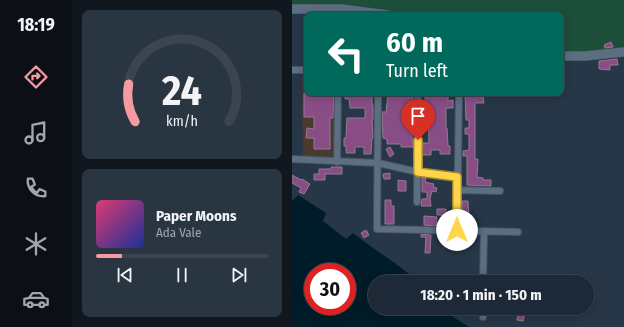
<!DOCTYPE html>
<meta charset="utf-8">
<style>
body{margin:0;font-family:"Fira Sans Condensed",sans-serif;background:#2a3542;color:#f1f3f6;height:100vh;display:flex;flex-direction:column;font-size:15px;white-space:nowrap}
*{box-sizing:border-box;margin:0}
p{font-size:13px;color:#a0a6ad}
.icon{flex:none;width:22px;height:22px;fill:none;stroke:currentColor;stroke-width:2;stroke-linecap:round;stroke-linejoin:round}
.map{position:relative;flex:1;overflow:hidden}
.details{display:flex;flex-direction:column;gap:10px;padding:10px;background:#10171e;width:220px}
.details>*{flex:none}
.top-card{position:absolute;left:12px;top:12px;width:260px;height:84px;border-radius:8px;box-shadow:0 2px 10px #0003,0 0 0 1px #3b4551;background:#00695c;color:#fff;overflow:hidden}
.speed{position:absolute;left:12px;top:263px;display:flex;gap:8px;font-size:20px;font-weight:700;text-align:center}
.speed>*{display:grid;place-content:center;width:52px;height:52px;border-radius:50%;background:#1d2936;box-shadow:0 2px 10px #0003,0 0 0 1px #3b4551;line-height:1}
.speed .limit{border:6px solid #d22;background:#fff;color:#111}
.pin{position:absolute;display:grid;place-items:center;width:34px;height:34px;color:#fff;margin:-41px -17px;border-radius:50% 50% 50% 0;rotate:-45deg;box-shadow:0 0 4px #0007}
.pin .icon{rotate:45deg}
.me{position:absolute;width:44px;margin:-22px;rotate:0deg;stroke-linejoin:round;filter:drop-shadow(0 0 3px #0008)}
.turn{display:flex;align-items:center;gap:14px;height:84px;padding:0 16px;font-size:18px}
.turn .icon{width:52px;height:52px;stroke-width:2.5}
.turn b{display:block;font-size:28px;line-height:34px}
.details .widget{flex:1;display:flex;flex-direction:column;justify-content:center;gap:6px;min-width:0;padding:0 14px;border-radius:8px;background:#2a3542}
.details .dial{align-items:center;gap:0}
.dial svg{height:104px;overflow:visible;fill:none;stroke:#3b4551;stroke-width:7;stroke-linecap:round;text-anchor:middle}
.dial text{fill:#f1f3f6;stroke:none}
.song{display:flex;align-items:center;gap:12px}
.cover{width:48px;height:48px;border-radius:6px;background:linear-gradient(135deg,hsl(340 70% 55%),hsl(230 70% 35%))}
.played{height:4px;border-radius:2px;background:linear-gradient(90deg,#f49aa0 15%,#3b4551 15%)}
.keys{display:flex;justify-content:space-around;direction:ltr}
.trip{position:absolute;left:76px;top:275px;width:226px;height:40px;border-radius:20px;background:#1d2936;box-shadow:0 2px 10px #0003,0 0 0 1px #3b4551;font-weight:700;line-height:40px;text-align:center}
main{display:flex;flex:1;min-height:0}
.menu{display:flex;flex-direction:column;width:72px;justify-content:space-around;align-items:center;background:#0c1016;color:#a0a6ad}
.menu .icon{width:28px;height:28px}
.menu .active{color:#f49aa0}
.menu b{font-size:18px;color:#f1f3f6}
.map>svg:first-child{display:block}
.education{fill:#4a392f}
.green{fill:#1d4e39}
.water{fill:#001c29;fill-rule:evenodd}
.building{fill:#894d86;stroke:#917c8f}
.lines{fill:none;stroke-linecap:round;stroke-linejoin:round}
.street-casing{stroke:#475463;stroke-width:8}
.secondary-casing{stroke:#475463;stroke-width:10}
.street{stroke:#5c6e81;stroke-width:6}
.secondary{stroke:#5c6e81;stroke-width:9}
.route-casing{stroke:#a68a30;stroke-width:10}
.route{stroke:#ffd54a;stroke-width:7}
</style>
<main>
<nav class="menu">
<b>18:19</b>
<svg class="icon active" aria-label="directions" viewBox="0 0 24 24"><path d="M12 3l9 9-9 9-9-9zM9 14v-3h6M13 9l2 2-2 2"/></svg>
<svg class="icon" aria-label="music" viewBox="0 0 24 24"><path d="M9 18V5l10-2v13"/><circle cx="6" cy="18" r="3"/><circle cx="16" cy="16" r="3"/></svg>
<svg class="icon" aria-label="phone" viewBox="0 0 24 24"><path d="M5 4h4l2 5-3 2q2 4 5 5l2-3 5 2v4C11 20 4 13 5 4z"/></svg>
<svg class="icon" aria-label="climate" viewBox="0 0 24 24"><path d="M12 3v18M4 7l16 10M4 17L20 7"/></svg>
<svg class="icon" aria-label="car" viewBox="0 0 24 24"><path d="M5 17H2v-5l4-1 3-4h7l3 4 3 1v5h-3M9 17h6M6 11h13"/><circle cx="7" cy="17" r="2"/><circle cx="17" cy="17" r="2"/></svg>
</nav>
<section class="details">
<div class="widget dial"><svg viewBox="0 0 100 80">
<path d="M14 69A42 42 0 1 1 86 69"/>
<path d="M14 69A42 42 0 0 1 9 40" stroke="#f49aa0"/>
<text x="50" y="56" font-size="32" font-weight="700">24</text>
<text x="50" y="72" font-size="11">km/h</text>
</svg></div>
<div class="widget">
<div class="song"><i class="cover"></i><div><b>Paper Moons</b><p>Ada Vale</p></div></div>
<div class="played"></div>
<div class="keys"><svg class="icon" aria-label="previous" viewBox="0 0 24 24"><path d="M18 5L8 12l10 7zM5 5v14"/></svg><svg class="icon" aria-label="pause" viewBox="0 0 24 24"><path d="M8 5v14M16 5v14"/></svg><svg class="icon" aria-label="next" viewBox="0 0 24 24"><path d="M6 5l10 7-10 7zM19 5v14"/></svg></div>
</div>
</section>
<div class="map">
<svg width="332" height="327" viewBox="0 0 332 327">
<rect width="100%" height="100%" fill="#273748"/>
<path class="education" d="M10 76H15V93H43L44 157 11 158Z"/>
<path class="green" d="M0 0H332V52L269 56V15H96L0 9Z"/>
<path class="water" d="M6 195 34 213 31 221 54 239 61 233C82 250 106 263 126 282H83V308H147L177 327H0V200H1ZM21 272H55V306H21Z"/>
<path class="building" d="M319 42 321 47 313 48 312 45Z
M325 59 326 65H318V70L307 69V61Z
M12 93H42L41 118H38V149H22V138H14L15 128 22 129V117H12Z
M53 93 72 94V93H80V105H81V120H80L81 138H80L79 154H72V147H63V153H54V146H52V138H54L55 118H73V108H58L57 99H53Z
M96 93H102V95L111 96V94L121 95 120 140H121V147H109V144H95V139L91 138 90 112H94Z
M137 93H156V101L161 100V108H154V128H155L156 146H158V154H148V150H139V155H130L131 143H137L136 106H133V96H137Z
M173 93H188V95H191L192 103H183V159H186L185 177 191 178V180H199V186L175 185V156H171V151L177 150V134H173V128H177V120H174Z
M98 147 102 154 98 157 94 149Z
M39 167H50V174H33V180H22V174H27V169H39Z
M98 173V179H92L91 174Z
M0 175 9 180 10 179 18 184 12 194 7 192 9 188 0 183Z
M130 177 134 178 133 182 142 184 141 187 145 188 144 192 140 191 138 199 139 206H129L130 199H135V192H130Z
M106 180 114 181V191H106Z
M93 200H99V206H102V224H93Z
M170 201H176L177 218H171Z
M145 209H154V215H145Z
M132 216 145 217 144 226 132 225Z
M74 230 77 235 72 238 69 233Z
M129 234 139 235 138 253H133L134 237H129Z
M227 312 233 313 231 321 225 320Z"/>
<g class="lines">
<defs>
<path id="street" d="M0 70H15
M86 93 85 229 226 232
M0 159 86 163 126 172 165 177
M45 162 46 93
M165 190 208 191
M125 202 126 93
M165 230 167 93
M191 282 192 231
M191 317V308"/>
<path id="secondary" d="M0 9H49L96 15
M269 56H293L332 52"/>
</defs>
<use href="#street" class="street-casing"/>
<use href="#secondary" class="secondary-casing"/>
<use href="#street" class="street"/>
<use href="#secondary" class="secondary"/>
</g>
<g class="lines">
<defs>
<path id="route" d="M126 140V172L165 177V230"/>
</defs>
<use href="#route" class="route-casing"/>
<use href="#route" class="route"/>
</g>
</svg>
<div class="speed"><div class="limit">30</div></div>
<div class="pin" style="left:126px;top:140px;background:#d93025"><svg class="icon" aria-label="arrive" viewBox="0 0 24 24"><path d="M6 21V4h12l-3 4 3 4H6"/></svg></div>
<svg class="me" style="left:165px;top:230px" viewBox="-20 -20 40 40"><circle r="19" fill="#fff"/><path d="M0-13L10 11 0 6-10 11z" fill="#ffd54a"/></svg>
<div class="trip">18:20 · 1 min · 150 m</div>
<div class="top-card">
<div class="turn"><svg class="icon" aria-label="left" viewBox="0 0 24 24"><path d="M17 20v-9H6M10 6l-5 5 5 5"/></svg><div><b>60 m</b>Turn left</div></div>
</div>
</div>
</main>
